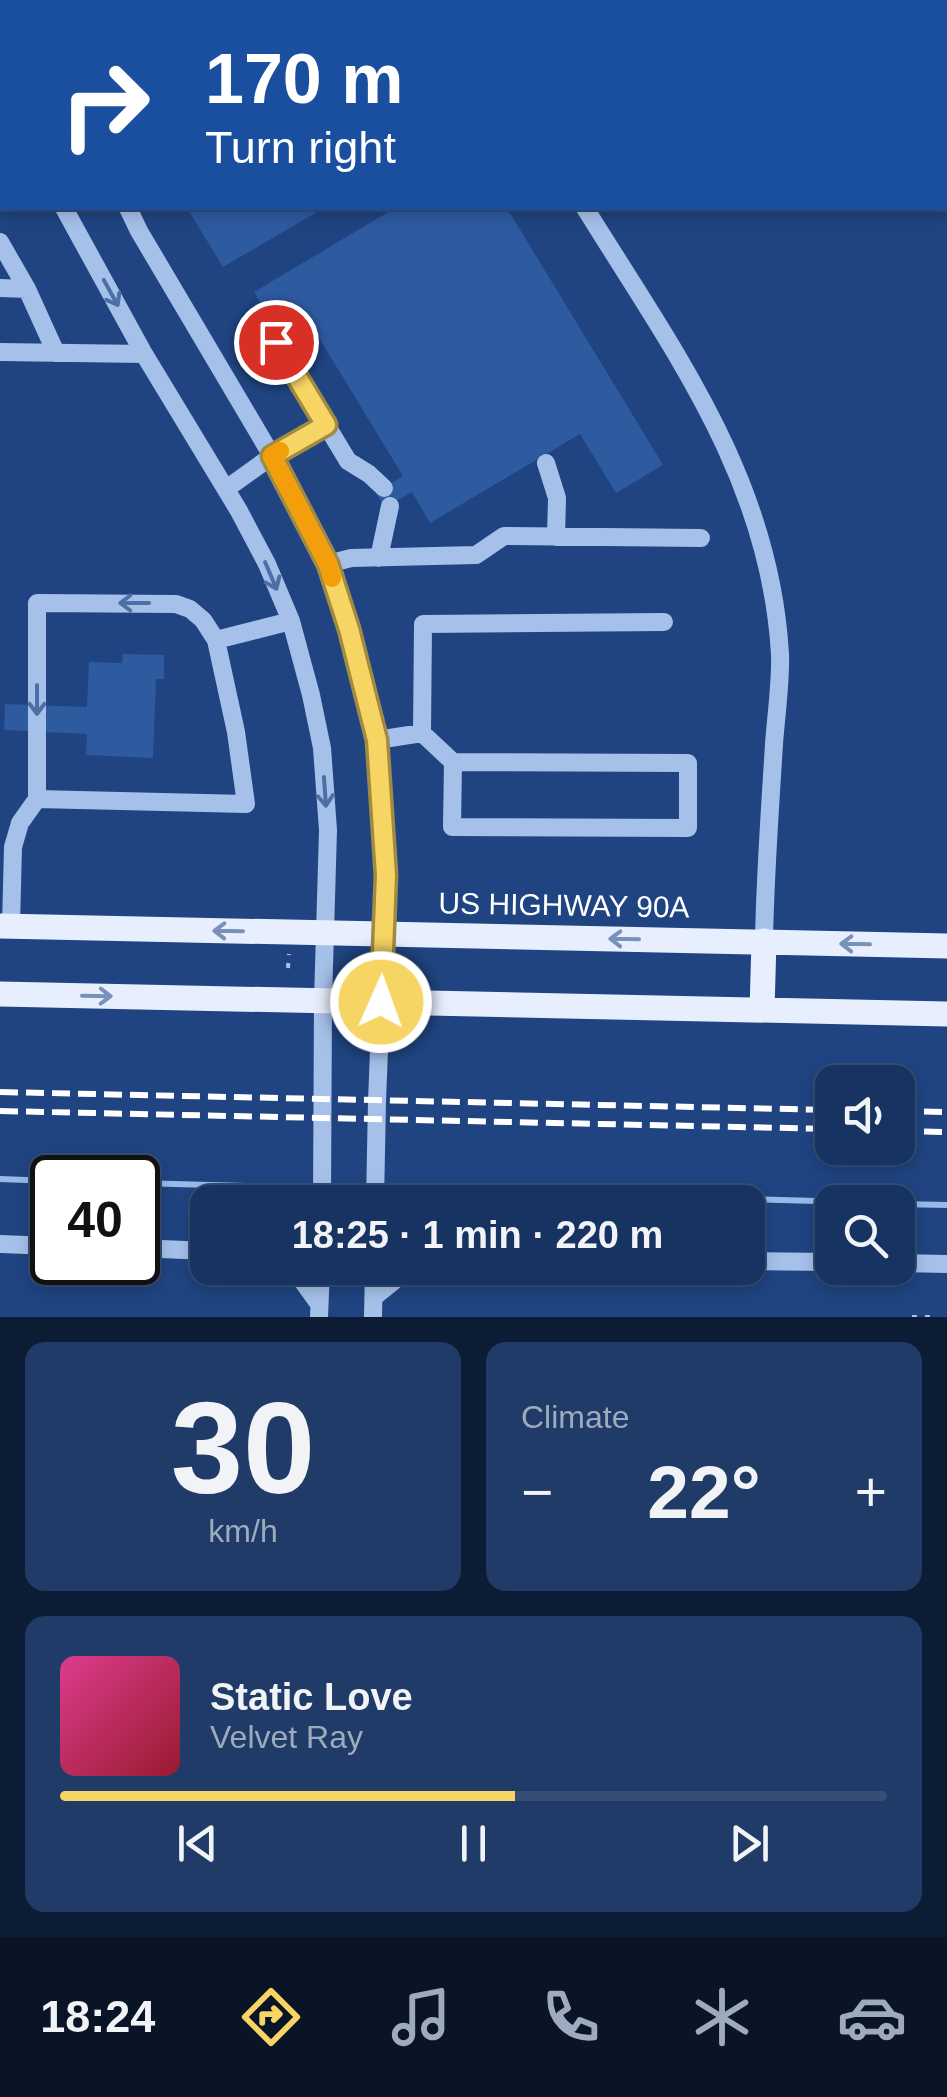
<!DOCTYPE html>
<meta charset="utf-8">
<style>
body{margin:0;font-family:Helvetica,sans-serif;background:#203b67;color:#f1f3f6;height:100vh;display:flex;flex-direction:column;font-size:38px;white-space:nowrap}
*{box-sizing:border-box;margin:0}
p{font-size:32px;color:#9eaabd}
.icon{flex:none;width:55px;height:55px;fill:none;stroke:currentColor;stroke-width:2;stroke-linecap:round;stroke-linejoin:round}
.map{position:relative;height:1317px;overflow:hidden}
.drawer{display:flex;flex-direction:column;gap:25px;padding:25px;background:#0d1c35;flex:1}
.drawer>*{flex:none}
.top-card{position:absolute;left:0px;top:0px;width:948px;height:210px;box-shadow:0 5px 15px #0003,0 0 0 2px #364e76;background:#1a4fa0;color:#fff;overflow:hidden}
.tools{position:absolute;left:815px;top:1065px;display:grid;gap:20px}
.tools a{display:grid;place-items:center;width:100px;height:100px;border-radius:20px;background:#173361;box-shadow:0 5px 15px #0003,0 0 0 2px #364e76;font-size:50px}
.speed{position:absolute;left:30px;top:1155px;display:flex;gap:20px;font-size:50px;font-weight:700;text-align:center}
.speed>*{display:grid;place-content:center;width:130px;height:130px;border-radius:50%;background:#173361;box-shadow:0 5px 15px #0003,0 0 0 2px #364e76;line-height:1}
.speed .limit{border:5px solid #111;border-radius:15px;background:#fff;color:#111}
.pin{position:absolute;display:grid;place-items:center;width:85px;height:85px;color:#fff;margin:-42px;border:5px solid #fff;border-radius:50%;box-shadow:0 2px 10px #0007}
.me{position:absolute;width:110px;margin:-55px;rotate:2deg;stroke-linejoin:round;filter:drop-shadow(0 0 8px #0008)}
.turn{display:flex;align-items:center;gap:35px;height:210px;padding:0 40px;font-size:45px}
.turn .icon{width:130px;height:130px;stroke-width:2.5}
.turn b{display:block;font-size:70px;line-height:85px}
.big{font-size:75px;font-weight:700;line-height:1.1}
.drawer .widget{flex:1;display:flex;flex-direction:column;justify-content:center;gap:15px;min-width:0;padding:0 35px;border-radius:20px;background:#203b67}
.drawer .dial{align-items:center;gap:0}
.dial b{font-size:130px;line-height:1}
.song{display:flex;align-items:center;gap:30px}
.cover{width:120px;height:120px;border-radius:15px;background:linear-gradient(135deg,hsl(330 70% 55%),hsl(350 70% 35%))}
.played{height:10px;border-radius:5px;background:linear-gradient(90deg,#f7d564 55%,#364e76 55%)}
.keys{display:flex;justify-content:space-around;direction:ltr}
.heat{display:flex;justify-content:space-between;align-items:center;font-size:55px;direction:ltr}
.drawer .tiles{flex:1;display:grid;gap:25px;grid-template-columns:1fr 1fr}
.widget:last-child{grid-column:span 2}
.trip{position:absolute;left:190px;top:1185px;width:575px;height:100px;border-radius:20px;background:#173361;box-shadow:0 5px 15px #0003,0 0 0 2px #364e76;font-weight:700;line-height:100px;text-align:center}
.dock{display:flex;height:160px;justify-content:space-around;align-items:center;background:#091427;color:#9eaabd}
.dock .icon{width:70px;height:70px}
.dock .current{color:#f7d564}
.dock b{font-size:45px;color:#f1f3f6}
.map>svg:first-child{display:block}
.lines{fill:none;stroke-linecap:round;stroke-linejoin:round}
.stream{stroke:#98baea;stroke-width:6}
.building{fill:#2e5a9f}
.path{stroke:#a5c0e9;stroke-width:4;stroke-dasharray:5 8;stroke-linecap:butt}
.minor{stroke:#a5c0e9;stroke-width:18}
.major{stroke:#e7effe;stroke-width:25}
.rail{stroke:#fff;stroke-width:6;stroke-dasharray:18 8;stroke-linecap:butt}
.oneway{stroke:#4e6fa5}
.oneway2{stroke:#7991b9}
.route-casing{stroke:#a18a41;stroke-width:25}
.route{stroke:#f7d564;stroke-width:18}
.slow{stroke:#f59e0b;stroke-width:18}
.labels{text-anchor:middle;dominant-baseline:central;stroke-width:10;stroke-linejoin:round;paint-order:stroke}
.street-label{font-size:30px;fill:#fff;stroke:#1f4481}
</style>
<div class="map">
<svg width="947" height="1317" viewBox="0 0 947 1317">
<rect width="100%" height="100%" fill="#1f4481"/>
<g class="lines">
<path class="stream" d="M0 1179 52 1181
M138 1183 854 1202
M898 1204 947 1205"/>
</g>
<path class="building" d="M187 208H324L223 267Z
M395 208H507L663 465 616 493 580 434 430 523 412 492 385 508 376 493 403 476 308 320 281 337 254 292Z
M123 654 164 655V679H156L153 758 86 755 87 734 4 730 5 704 87 707 89 662 122 663Z"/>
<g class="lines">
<path class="path" d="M288 968 289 954
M912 1317H934"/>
<path class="minor" d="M45 0 46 2
M131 0 132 2
M465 0 467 2
M0 53 2 60
M0 162 2 161
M64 208 144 354 239 511 267 564 291 621 311 695 322 748 328 830 323 1001 322 1202
M128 208 139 231 272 456 328 564 349 629 377 740 386 875 377 1101 375 1202
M585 208C673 350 770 479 780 654 781 683 776 715 774 744 770 810 765 876 764 941
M0 242 27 289 56 353
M0 288 27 289
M276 342 348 461 369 474 384 488
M0 352 144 354
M546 463 557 498 556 537
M226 489 272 456 326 425
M379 558 390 506
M328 564 351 558 476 555 504 536 701 538
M216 640 291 621
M422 733 423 624 664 622
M377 740 422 733 453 762 688 763V828L452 827 453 762
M11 926 13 847 20 823 37 799V603L176 604 190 609 203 620 216 640 236 732 246 804 37 799
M0 1244 52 1246
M138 1248 208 1251
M748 1261 832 1262
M898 1263 947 1264
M293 1268 319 1304
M374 1297 410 1268
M319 1317 321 1268
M373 1317 374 1268"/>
<path class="major" d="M0 926 947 946
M0 994 947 1014
M762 1010 764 941"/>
<path class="rail" d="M0 1092 832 1110
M0 1111 832 1129
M898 1111 947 1112
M898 1131 947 1132"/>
</g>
<defs><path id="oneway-shaft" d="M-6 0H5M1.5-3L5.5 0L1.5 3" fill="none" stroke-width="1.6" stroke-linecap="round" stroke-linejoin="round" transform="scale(2.5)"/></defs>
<g class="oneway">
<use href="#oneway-shaft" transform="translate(111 293) rotate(61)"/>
<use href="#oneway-shaft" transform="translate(271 576) rotate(67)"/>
<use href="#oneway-shaft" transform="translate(134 603) rotate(-180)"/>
<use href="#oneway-shaft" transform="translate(37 700) rotate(90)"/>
<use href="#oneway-shaft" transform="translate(325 792) rotate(86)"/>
</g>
<g class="oneway2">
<use href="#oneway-shaft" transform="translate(228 931) rotate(-179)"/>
<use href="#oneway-shaft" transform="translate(624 939) rotate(-179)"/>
<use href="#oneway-shaft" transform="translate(855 944) rotate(-179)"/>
<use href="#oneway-shaft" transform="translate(97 996) rotate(1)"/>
</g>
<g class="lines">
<defs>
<path id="route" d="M276 342 326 425 272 456 328 564 349 629 377 740 386 875 381 1002"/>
</defs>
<use href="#route" class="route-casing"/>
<use href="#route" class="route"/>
<path class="slow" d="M280 451 272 456 328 564 332 578"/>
</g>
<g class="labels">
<g class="street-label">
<text transform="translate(564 905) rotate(1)">US HIGHWAY 90A</text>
</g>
</g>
</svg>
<div class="tools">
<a><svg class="icon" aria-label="sound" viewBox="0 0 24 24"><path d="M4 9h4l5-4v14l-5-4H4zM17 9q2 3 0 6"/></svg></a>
<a><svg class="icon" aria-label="search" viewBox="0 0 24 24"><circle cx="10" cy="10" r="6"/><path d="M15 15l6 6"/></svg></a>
</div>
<div class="speed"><div class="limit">40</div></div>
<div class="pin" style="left:276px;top:342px;background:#d93025"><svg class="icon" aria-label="arrive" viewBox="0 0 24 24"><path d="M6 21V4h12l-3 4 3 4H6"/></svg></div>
<svg class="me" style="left:381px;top:1002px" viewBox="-20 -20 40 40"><circle r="17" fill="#f7d564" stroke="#fff" stroke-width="3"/><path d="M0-11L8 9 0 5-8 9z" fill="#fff"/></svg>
<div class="trip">18:25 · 1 min · 220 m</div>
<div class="top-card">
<div class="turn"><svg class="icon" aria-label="right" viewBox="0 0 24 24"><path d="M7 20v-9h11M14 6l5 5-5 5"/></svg><div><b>170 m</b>Turn right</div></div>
</div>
</div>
<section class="drawer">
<div class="tiles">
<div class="widget dial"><b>30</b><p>km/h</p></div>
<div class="widget"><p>Climate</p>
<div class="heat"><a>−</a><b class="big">22°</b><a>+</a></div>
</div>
<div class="widget">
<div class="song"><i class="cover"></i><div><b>Static Love</b><p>Velvet Ray</p></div></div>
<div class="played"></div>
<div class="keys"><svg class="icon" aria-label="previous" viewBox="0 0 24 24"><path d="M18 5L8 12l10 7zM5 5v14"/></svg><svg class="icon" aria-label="pause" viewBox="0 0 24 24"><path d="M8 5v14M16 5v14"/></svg><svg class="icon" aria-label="next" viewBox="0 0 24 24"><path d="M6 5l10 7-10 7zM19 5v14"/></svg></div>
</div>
</div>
</section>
<nav class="dock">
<b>18:24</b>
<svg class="icon current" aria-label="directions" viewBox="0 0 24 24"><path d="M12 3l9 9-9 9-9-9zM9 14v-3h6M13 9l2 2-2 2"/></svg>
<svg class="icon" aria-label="music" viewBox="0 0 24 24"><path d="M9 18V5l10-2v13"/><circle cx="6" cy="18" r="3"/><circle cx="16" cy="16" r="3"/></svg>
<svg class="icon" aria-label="phone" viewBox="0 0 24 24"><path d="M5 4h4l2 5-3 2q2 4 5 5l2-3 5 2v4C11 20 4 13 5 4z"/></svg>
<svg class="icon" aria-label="climate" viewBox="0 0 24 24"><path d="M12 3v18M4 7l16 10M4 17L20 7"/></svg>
<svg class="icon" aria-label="car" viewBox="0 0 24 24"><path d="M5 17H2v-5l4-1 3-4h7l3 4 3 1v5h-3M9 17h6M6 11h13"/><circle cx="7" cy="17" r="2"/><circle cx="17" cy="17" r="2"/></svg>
</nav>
